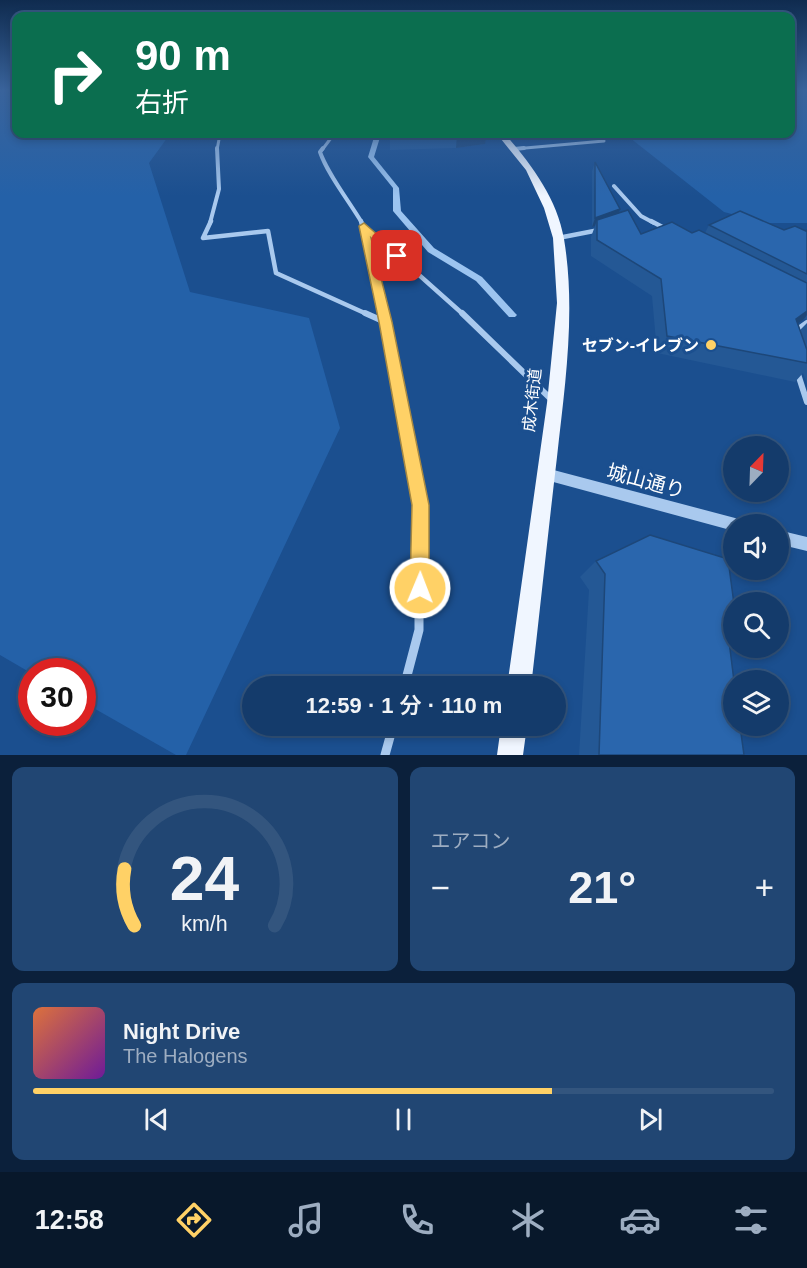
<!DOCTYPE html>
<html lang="ja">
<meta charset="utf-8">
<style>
body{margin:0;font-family:Helvetica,"Noto Sans JP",sans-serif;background:#214673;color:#f1f3f6;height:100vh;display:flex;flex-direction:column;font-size:22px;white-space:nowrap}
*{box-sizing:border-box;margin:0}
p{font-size:20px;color:#9dadc1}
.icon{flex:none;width:33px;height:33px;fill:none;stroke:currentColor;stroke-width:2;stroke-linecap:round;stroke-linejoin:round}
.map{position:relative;height:755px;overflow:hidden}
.drawer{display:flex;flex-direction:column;gap:12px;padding:12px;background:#0b203b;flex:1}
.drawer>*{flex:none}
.banner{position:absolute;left:12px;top:12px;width:783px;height:126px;border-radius:12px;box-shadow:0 3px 9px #0003,0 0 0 2px #33557e;background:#0b6e4f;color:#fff;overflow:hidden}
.needle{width:39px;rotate:23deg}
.tools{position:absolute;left:723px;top:436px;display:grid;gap:12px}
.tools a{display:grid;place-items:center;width:66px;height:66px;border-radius:50%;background:#143b6b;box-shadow:0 3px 9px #0003,0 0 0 2px #33557e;font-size:30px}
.speed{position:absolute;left:18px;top:658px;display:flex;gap:12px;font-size:30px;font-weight:700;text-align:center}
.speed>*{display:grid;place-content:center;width:78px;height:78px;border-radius:50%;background:#143b6b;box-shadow:0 3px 9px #0003,0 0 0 2px #33557e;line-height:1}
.speed .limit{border:9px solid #d22;background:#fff;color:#111}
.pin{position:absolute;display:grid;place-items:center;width:51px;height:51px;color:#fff;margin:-26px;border-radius:12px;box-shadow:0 3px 9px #0006}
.me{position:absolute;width:66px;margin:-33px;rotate:1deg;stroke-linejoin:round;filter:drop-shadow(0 0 4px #0008)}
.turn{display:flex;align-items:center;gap:21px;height:126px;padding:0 24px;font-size:27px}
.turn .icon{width:78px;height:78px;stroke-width:2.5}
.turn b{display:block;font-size:42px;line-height:51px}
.big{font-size:45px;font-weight:600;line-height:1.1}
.drawer .card{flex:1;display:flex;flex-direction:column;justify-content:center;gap:9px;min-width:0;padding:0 21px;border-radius:12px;background:#214673}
.drawer .dial{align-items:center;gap:0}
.dial svg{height:156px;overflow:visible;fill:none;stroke:#33557e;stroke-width:7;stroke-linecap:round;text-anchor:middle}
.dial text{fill:#f1f3f6;stroke:none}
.song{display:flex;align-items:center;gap:18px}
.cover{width:72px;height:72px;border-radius:9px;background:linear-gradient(135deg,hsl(20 70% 55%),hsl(280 70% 35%))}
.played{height:6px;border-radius:3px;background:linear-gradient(90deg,#ffd166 70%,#33557e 70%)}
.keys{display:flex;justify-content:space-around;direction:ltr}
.heat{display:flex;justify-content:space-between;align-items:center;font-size:33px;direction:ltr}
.drawer .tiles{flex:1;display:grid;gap:12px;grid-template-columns:1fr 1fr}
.card:last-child{grid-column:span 2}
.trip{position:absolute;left:242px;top:676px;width:324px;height:60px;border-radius:30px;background:#143b6b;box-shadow:0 3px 9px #0003,0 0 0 2px #33557e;font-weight:600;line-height:60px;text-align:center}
.tabs{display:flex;height:96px;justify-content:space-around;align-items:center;background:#08182b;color:#9dadc1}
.tabs .icon{width:42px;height:42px}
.tabs .on{color:#ffd166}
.tabs b{font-size:27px;color:#f1f3f6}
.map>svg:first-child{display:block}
.green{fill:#2461a8}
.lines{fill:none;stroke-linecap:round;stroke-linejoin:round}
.stream{fill:#9cc4f0;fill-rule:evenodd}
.minor-far5{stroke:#a9c9ee;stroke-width:3}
.minor-far4{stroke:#a9c9ee;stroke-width:4}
.minor-far3{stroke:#a9c9ee;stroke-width:4.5}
.minor-far2{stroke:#a9c9ee;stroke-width:6}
.minor-far1{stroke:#a9c9ee;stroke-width:8}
.minor{stroke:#a9c9ee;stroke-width:9}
.tertiary{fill:#a9c9ee;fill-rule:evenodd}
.primary{fill:#f0f6ff;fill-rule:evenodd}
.wall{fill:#245895}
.shaded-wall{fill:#1d4779}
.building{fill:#2a66ad;stroke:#1d4779;stroke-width:1.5}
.route{fill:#ffd166;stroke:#a68842;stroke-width:1.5}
.poi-dot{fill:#ffd166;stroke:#1b4f8f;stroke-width:2}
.labels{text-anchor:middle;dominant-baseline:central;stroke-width:6;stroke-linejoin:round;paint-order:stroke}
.poi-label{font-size:16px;font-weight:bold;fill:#fff;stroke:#1b4f8f;text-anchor:end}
.street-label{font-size:16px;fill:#fff;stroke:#1b4f8f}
.near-street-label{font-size:20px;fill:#fff;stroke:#1b4f8f}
</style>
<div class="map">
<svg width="807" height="755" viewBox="0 0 807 755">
<rect width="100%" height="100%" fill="#1b4f8f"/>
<path class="green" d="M0 91H16V134H170L149 163 190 292 309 318 340 428 186 755H176L83 702 82 672 31 673 0 655Z
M791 91H807V223H766L724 212 625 134H790Z"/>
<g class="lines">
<path class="stream" d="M375 134H381L374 157 399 188 401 211 434 248 482 277 515 313 517 315 515 317H509L476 281 428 252 393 211V188L368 157Z"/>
<path class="minor-far5" d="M514 149 604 141
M217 150 220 134
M322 150 334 134"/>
<path class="minor-far4" d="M323 148 320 152C328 175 349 201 362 223
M514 149 524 148
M614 186 641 216 654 223
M210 223 219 189 217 148"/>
<path class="minor-far3" d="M211 221 203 238 268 231 276 273 369 315
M361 221 383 315
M651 221 668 230
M364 226 464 315
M558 238 599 230"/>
<path class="minor-far2" d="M365 313 385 322
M383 313 406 430
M462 313 553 401
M793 333 807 323
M797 371 807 402"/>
<path class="minor-far1" d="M405 428 420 505 419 574"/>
<path class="minor" d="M404 687 419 630V573
M385 755 393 726"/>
<path class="tertiary" d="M546 468 735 518 740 520 742 525H734V531L546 480 542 478 540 474 542 470Z
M778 530 807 537V551L778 544Z"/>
<path class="primary" d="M497 134H505C531 164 557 198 564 239 576 311 565 385 557 457 548 533 540 610 531 687H507L547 403 557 303 553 238 544 208 526 170Z
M501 726H527L523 755H497Z"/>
</g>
<path class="wall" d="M390 134H487L485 144 456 148 390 150Z
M595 162 619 213 641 234 705 233 709 225 784 230H807V319H804L798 323 800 330 807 323V384L803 373 795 382 657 353 652 296 591 256V237L595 226 592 227V171Z
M596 561 734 604V646L730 648 744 755H579L589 590 580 577Z"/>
<path class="shaded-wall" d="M457 134H487L485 144 456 148Z
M620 209 617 219 597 220 595 226 592 227 595 218Z
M807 311V315L804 319 781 336 796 319Z"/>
<path class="building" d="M595 162 620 209 595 218Z
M628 210 641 234 672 222 692 233 699 230 807 283V311L796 319 807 350V363L667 336 661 279 597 240V220Z
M740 211 784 230 795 226 806 231 807 230V274L709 225Z
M650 535 728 559 734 604V643L729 641 734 681V726H740L744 755H599L605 574 596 561Z"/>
<linearGradient id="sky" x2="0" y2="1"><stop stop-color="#0f2b4f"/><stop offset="0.46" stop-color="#39639b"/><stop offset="1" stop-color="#39639b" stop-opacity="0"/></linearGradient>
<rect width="807" height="196" fill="url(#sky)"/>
<path class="route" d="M364 223 402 256 394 258 371 238 392 322 429 505V588L426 595 420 598 413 595 410 588 412 505 379 322 359 226Z"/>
<circle class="poi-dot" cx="711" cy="345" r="6"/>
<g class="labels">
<g class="poi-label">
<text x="699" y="345">セブン-イレブン</text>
</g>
<g class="street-label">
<text transform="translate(532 400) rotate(-84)">成木街道</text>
</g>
<g class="near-street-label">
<text transform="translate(646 481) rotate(15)">城山通り</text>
</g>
</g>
</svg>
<div class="tools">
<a><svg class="needle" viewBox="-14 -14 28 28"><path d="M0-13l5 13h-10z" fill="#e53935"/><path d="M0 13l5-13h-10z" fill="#9dadc1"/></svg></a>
<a><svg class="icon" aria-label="sound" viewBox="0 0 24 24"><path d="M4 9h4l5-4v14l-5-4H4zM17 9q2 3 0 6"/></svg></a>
<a><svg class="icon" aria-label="search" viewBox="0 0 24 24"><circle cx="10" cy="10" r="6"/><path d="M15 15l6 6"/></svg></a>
<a><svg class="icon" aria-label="layers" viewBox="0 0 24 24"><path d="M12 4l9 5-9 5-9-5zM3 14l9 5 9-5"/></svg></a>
</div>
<div class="speed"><div class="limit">30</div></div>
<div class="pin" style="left:397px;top:256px;background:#d93025"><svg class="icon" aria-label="arrive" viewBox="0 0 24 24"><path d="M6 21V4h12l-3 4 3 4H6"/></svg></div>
<svg class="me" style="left:420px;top:588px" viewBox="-20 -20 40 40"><circle r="17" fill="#ffd166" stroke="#fff" stroke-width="3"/><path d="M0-11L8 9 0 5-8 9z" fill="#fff"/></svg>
<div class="trip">12:59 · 1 分 · 110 m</div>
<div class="banner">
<div class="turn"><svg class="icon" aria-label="right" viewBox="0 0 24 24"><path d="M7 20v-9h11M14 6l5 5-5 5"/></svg><div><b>90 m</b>右折</div></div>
</div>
</div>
<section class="drawer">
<div class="tiles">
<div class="card dial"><svg viewBox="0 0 100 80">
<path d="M14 69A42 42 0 1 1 86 69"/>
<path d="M14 69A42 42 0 0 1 9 40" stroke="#ffd166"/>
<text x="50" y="56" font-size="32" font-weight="700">24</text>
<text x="50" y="72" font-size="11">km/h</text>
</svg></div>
<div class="card"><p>エアコン</p>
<div class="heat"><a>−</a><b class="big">21°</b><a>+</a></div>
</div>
<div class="card">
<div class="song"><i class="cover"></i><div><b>Night Drive</b><p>The Halogens</p></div></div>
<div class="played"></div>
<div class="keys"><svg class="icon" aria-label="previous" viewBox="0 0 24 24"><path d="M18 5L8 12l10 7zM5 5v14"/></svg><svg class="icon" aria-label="pause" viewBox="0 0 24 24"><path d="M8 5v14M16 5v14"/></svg><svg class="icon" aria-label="next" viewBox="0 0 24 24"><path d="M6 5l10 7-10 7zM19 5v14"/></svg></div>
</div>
</div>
</section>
<nav class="tabs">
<b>12:58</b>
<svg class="icon on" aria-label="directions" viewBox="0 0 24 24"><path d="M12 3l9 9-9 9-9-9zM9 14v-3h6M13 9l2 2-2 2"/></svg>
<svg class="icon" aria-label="music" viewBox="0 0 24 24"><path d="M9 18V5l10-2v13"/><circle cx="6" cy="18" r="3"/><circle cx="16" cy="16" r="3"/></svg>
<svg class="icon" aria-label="phone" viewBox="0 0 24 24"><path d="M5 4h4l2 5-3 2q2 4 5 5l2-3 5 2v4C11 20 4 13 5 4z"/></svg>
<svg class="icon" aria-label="climate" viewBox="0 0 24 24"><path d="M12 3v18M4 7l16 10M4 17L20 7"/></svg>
<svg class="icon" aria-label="car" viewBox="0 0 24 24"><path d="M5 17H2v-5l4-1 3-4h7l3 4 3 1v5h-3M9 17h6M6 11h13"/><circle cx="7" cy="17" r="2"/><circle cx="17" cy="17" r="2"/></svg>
<svg class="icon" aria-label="filters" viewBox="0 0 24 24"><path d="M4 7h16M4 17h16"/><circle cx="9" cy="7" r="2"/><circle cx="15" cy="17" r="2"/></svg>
</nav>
